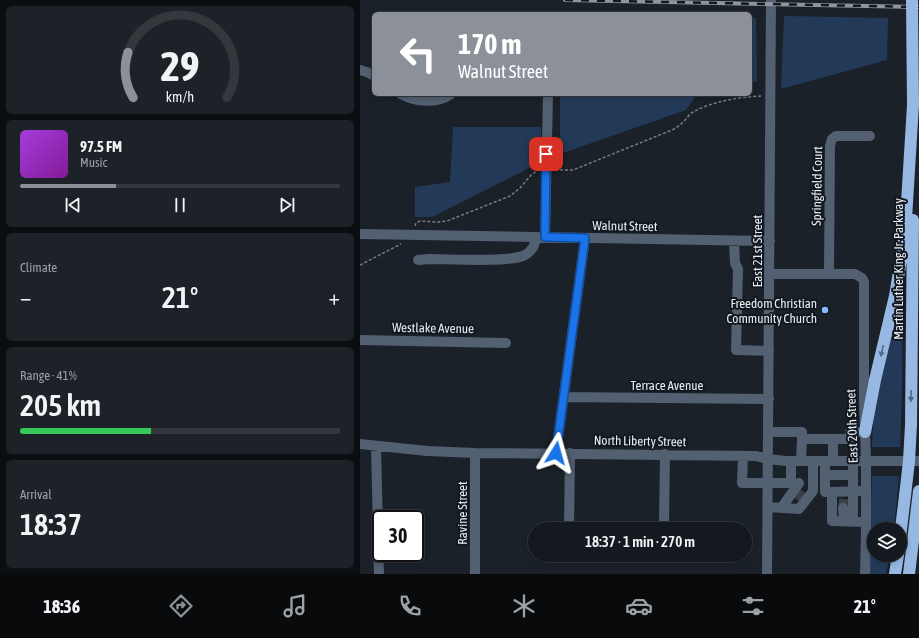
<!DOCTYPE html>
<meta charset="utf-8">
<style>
body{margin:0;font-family:"Asap Condensed",sans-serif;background:#1d2228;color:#f1f3f6;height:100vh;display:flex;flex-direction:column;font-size:15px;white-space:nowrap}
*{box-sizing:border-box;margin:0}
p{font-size:13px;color:#9da0a4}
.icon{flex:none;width:22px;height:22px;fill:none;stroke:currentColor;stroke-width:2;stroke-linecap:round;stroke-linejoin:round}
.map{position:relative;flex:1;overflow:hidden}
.sheet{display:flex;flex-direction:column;gap:6px;padding:6px;background:#0b0e11;width:360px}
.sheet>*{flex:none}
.top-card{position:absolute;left:12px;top:12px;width:380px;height:84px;border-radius:6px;box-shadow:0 2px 6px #0003,0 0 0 1px #33383d;background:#8c9099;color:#fff;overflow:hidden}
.controls{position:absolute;left:507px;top:522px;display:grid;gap:8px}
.controls a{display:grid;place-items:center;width:40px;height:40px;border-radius:50%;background:#14191f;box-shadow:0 2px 6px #0003,0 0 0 1px #33383d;font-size:20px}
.speed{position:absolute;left:12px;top:510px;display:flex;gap:8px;font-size:20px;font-weight:700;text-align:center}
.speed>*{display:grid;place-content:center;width:52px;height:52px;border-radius:50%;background:#14191f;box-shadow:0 2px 6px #0003,0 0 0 1px #33383d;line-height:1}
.speed .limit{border:2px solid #111;border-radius:6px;background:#fff;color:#111}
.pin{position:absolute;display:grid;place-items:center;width:34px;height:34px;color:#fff;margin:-17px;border-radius:8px;box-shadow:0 2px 6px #0006}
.me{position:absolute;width:44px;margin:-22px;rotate:8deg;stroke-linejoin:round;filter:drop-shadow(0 0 3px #0008)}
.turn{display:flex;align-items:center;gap:14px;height:84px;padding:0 20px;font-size:18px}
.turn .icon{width:52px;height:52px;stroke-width:2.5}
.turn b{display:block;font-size:28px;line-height:34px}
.big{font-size:30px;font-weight:600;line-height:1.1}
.sheet .widget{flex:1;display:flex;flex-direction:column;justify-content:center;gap:6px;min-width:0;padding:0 14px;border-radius:6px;background:#1d2228}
.sheet .dial{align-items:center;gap:0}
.dial svg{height:104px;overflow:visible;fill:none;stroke:#33383d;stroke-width:7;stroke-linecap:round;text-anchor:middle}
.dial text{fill:#f1f3f6;stroke:none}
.song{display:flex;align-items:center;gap:12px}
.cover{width:48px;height:48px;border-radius:6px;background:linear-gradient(135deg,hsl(280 70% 55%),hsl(290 70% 35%))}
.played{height:4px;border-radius:2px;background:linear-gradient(90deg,#8c9099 30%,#33383d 30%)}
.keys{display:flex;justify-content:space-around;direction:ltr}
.heat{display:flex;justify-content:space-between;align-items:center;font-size:22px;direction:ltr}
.charge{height:6px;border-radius:3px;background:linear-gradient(90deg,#34c759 41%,#33383d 0)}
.trip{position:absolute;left:168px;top:522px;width:224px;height:40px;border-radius:20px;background:#14191f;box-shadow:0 2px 6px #0003,0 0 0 1px #33383d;font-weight:600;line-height:40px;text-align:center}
.tabs{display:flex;height:64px;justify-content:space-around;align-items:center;background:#080a0c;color:#9da0a4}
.tabs .icon{width:28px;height:28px}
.tabs .active{color:#8c9099}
.tabs b{font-size:18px;color:#f1f3f6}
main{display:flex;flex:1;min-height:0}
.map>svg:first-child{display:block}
.green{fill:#223a58}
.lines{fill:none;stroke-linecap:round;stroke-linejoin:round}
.minor-tunnel{stroke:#3a4047;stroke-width:10;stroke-dasharray:10 5;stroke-linecap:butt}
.path{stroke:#777d83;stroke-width:1.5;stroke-dasharray:3 2;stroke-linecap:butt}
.minor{stroke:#526071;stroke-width:10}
.highway{stroke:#96b8e3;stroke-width:12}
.rail-casing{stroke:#8f959b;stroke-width:4}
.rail{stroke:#11181f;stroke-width:2.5;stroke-dasharray:8;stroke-linecap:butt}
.highway-bridge{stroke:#96b8e3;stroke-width:12}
.oneway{fill:#546881}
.route-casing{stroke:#114b97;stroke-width:10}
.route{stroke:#1a73e8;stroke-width:7}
.poi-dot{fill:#87bbfb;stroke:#11181f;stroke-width:1.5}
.labels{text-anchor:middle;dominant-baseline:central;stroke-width:4;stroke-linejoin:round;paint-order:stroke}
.street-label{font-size:13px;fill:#e8edf2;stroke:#11181f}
.poi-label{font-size:13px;fill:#e8edf2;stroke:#11181f;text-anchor:end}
</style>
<main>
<section class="sheet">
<div class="widget dial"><svg viewBox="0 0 100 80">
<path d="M14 69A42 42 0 1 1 86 69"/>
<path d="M14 69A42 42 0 0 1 10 34" stroke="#8c9099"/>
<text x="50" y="56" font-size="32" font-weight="700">29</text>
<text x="50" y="72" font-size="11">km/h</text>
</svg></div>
<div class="widget">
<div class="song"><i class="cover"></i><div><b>97.5 FM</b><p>Music</p></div></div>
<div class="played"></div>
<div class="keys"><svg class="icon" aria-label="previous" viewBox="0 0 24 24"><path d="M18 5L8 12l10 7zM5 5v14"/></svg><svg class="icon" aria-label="pause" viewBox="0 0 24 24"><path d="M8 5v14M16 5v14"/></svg><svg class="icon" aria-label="next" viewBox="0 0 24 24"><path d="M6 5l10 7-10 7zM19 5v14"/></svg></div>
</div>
<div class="widget"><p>Climate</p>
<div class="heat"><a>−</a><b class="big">21°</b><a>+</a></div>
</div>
<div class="widget"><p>Range · 41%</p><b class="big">205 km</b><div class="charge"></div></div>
<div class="widget"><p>Arrival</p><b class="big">18:37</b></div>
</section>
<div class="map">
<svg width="559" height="574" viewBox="0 0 559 574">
<rect width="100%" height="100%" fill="#1b2129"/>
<path class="green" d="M424 16 528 18 527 60 421 89Z
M390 18H396L397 81 390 83Z
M200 94H346L335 97 326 110 200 154Z
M93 127H181V162L72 217H55V187L90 182Z
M543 281 542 395 540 447H513L512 446 514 406Z
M512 476H539L534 529H514V555H530L526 574H509Z"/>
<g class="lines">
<path class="minor-tunnel" d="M436 492 443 498
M483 508 484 499"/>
<path class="path" d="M195 170H213L312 130C316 128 319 126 322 123 326 120 329 114 333 112 353 101 380 97 402 96
M55 226 56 223 60 221 77 222 87 221 150 196 160 188 172 174 178 171
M0 265 41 244"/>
<path class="minor" d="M0 70 7 72 14 76
M41 94C56 102 76 104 91 94
M0 234 410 241
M185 237 188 94
M374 241 375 263 378 269 376 350 409 351
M58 260 69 259C89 259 150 263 165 255 173 250 175 245 176 237
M469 273 470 146 472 139 476 136H510
M410 274H495L502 278 504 282V400L506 461V532L505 574
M0 340 146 343
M204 397 409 399
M408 432H442V439H473
M0 444 67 451 115 453 396 456 408 459 426 461H559
M16 446 19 574
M115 453V574
M196 453 225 238
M383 456 382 483H431V461
M441 461 442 439
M465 461V492H472V521L506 522
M473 461V439H490V432H505
M465 475H493
M472 492 500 491
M408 507 439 509 453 491V461
M422 507 439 483
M483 508 484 521
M493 522V461
M209 529 210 453
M302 529 304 523 305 454
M407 574 411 0"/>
<path class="highway" d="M551 425 553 220
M505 432 515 380 535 296 543 247 546 219 553 105
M540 537 545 496
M535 574 538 555
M549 574 559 491"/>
<defs>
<path id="rail" d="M205 0 559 7"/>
</defs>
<use href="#rail" class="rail-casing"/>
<use href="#rail" class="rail"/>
<path class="highway-bridge" d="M552 0 553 105
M545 496 549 461 551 425"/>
</g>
<defs><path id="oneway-solid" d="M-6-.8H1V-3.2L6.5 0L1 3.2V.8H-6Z"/></defs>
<g class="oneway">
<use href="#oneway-solid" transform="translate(522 351) rotate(104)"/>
<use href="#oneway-solid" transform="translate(551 396) rotate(91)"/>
</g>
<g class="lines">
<defs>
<path id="route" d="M186 154 185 237 225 238 196 453"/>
</defs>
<use href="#route" class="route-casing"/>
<use href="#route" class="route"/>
</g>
<circle class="poi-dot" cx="465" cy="310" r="4"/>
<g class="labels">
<g class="street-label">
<text transform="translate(457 186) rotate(-89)">Springfield Court</text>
<text transform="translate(265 226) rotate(1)">Walnut Street</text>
<text transform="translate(397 251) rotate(-90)">East 21st Street</text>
<text transform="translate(538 269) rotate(-90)">Martin Luther King Jr. Parkway</text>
<text transform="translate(73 328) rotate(1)">Westlake Avenue</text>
<text x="307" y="385">Terrace Avenue</text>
<text transform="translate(492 426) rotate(-92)">East 20th Street</text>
<text transform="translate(280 441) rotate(1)">North Liberty Street</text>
<text transform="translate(102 513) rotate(-90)">Ravine Street</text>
</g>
<g class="poi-label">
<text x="457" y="303">Freedom Christian<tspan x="457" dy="15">Community Church</tspan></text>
</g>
</g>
</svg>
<div class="controls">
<a><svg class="icon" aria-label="layers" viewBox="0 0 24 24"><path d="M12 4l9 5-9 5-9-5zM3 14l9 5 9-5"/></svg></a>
</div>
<div class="speed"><div class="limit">30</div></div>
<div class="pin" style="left:186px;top:154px;background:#d93025"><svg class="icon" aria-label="arrive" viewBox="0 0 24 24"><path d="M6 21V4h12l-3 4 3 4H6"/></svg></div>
<svg class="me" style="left:196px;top:453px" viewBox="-20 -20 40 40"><path d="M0-17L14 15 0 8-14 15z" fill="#1a73e8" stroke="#fff" stroke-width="4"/></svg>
<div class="trip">18:37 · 1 min · 270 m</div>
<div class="top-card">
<div class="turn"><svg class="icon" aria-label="left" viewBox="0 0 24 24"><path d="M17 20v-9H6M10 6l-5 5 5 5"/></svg><div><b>170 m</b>Walnut Street</div></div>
</div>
</div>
</main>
<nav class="tabs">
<b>18:36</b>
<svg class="icon active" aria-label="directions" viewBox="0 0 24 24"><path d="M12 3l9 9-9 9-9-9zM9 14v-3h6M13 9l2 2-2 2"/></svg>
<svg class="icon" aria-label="music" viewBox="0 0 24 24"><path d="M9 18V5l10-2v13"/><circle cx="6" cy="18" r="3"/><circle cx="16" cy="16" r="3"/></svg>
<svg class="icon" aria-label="phone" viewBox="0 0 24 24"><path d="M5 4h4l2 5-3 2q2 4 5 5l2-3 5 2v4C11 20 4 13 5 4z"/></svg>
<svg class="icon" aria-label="climate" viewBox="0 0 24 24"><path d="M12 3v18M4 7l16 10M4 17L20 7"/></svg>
<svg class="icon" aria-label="car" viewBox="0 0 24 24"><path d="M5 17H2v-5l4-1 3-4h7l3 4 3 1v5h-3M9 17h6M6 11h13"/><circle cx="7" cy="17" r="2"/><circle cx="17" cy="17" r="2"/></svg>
<svg class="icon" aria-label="filters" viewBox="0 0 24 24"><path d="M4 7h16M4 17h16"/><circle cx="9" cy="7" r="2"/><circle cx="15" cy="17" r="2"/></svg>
<b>21°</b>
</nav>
